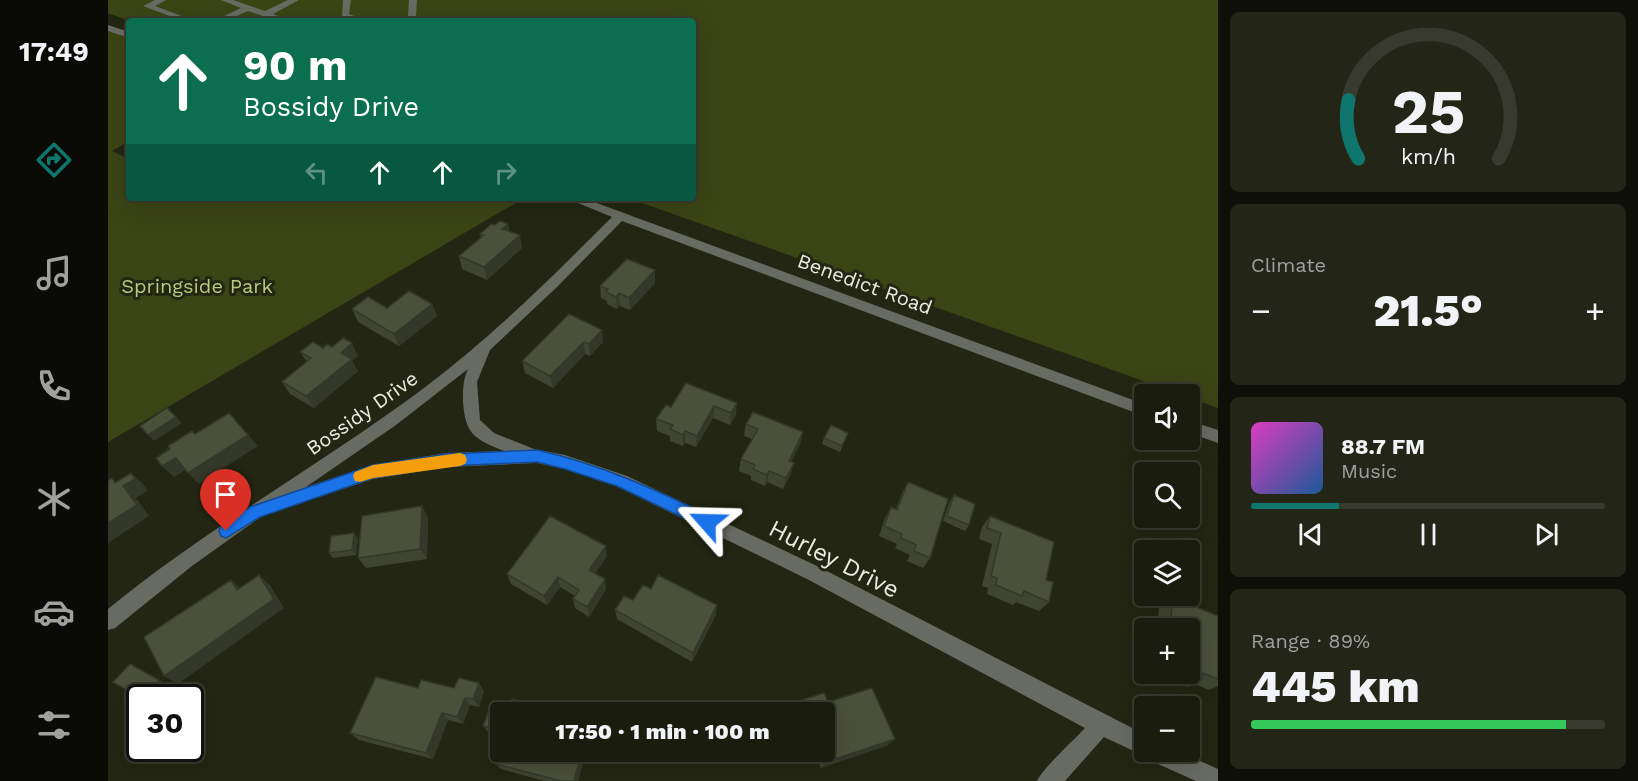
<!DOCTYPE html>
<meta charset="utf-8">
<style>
body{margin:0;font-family:"Work Sans",sans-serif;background:#232517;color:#f1f3f6;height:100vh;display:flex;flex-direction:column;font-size:22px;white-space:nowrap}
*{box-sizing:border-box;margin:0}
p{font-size:20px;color:#9fa19e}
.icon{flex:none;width:33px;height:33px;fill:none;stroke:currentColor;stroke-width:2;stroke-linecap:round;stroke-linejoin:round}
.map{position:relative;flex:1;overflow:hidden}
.drawer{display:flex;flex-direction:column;gap:12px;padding:12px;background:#0e0f08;width:420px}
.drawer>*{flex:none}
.top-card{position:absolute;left:18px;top:18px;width:570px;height:183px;border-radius:6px;box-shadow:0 6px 24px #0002,0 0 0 2px #383a2e;background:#0b6e4f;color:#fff;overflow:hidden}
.controls{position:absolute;left:1026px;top:384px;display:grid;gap:12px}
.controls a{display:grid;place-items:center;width:66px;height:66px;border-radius:6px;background:#1a1c0e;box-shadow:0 6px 24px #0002,0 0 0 2px #383a2e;font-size:30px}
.speed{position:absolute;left:18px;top:684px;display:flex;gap:12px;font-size:30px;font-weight:700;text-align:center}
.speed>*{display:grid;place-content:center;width:78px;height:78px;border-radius:50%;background:#1a1c0e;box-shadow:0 6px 24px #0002,0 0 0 2px #383a2e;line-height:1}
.speed .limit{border:3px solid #111;border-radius:9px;background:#fff;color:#111}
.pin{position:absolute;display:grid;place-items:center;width:51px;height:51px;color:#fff;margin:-62px -26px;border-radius:50% 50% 50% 0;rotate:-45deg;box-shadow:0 0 6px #0007}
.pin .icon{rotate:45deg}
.me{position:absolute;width:66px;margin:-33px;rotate:295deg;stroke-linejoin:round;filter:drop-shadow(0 0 4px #0008)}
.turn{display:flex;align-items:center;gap:21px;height:126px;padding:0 18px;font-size:27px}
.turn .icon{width:78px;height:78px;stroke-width:2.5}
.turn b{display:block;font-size:42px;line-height:51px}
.lanes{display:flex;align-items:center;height:57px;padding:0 18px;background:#0003;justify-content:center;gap:30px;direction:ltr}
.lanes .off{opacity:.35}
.big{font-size:45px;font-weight:800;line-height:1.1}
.drawer .tile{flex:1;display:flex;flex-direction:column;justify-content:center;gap:9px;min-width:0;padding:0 21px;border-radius:9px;background:#232517}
.drawer .dial{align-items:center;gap:0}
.dial svg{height:156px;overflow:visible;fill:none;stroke:#383a2e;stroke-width:7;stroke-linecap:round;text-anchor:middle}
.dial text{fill:#f1f3f6;stroke:none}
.song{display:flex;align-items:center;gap:18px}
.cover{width:72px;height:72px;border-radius:9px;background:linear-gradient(135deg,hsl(310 70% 55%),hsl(210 70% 35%))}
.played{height:6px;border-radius:3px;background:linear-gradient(90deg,#0f766e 25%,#383a2e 25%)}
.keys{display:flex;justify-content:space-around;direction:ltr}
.heat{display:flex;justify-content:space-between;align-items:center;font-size:33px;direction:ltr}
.charge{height:9px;border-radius:4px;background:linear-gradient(90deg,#34c759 89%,#383a2e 0)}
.trip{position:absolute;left:382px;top:702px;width:345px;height:60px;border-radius:6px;background:#1a1c0e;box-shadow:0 6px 24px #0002,0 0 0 2px #383a2e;font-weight:800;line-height:60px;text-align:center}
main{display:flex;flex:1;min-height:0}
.tab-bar{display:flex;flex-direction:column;width:108px;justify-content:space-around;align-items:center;background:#0a0b06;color:#9fa19e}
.tab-bar .icon{width:42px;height:42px}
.tab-bar .on{color:#0f766e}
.tab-bar b{font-size:27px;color:#f1f3f6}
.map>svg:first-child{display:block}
.green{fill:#3b4415}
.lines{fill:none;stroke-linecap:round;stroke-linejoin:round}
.minor{fill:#686b61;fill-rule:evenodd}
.wall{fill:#404532}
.shaded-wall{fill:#343829}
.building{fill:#4b503a;stroke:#343829;stroke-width:1.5}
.route{fill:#1a73e8;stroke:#114b97;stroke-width:1.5}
.slow{fill:#f59e0b}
.labels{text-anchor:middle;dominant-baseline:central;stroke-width:6;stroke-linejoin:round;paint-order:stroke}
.street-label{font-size:20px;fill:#e9ede0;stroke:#222612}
.park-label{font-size:20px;fill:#b8ca7d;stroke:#222612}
.near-street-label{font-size:24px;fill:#e9ede0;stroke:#222612}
</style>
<main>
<nav class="tab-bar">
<b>17:49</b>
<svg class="icon on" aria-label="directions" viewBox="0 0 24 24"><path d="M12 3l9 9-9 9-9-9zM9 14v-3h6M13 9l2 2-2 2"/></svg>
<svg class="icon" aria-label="music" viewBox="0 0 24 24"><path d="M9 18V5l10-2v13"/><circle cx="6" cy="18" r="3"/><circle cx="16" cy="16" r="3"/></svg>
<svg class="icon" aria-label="phone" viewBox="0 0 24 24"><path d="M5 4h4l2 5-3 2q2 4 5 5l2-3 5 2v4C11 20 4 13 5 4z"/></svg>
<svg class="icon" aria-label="climate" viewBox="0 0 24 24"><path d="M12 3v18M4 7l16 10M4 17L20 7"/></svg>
<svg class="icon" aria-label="car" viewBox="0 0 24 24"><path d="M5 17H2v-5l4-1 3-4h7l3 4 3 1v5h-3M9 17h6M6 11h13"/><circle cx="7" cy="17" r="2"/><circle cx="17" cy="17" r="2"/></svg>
<svg class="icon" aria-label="filters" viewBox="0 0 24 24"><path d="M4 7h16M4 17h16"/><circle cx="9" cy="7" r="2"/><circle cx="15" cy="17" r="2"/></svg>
</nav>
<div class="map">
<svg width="1110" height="781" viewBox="0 0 1110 781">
<rect width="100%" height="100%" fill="#222612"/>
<path class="green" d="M0 0H1110V408L1082 398V394H1072L520 198H585V21H22L0 13Z
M0 28 21 35V141L4 151 21 159V198H416L0 442Z"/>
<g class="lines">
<path class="minor" d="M47 0H58L47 6 87 21H75L35 6Z
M113 0H125L157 11 180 0H191L165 14 182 21H170L140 11 117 21H106L133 8Z
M235 0H243L241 14 260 21H247L234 17Z
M301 0H309L308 16 304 21H296L300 16Z
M0 25 21 32V38L0 31Z
M458 198H475L1036 404V416L514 221 448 288 382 350 369 382 372 420 386 433 426 449 457 455 519 476 711 567 1036 734V752H1072L1110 769V781H1088L1041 760 1039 754 1036 756 996 737 957 781H929C934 769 966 740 977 728L699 579 508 486 457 469 429 463 339 467 265 479 154 516 84 566 7 628 0 630V609C100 527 213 465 316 388 384 337 444 277 504 217ZM360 369C355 380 355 388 355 401 357 434 366 439 396 451L339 453 265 465 198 487 288 425Z
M1082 421 1110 430V443L1082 433Z"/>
</g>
<path class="wall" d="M400 224 401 231 414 248 379 280 354 269 351 256 373 238 372 234 387 225Z
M547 270V283L522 310 512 306 509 309 499 304V301L493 298 492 286Z
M324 304 329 316 291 346 250 322 244 309 279 308Z
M494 330 495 342 482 356 477 354 445 388 417 373 414 361Z
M224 347 250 356 244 361 250 371 206 408 182 394 174 382 199 362 192 352Z
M578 383 628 415 622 425 605 418 588 447 577 443 575 446 562 441V436L549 431 548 419 563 407Z
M638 424 695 432 692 444 683 462V474L675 489 659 482 657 486 643 480V476L631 471 633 459 644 439 636 436Z
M740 433 732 452 714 444 716 438Z
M800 482 822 558 815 568 799 561 802 555 787 548 789 544 771 536 777 518 783 507 788 509 794 493Z
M846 495 861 525 857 531 835 521 842 501Z
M882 516 938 580 941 602 931 611 908 602 905 605 879 594 880 588 874 586 884 544 871 539 874 527Z
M320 517 319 559 258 568 250 558Z
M250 538 248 555 225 558 221 553Z
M499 556 487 574 498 589 481 617 467 608 465 599 467 596 452 587 439 605 403 584 399 574Z
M543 589 608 615 584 662 509 619 507 610Z
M1065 597 1110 616V686L1101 690 1086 684 1079 687 1060 679V674H1082V628H1049L1051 606Z
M310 688H346L376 691 371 707 362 705 355 724 340 720 325 759 251 740 242 733Z
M404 699 435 707 438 712H393V750L389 749 384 743 387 734 380 732 375 726 382 707 399 711Z
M720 702 780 745 713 768 706 752H717V712H669L672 707Z
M393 752H478L470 781H436L393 769 388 764Z"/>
<path class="shaded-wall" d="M400 224 402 236 394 229Z
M412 235 414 248 379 280 376 267Z
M547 270V283L522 310 521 298Z
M511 293 512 306 509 309 508 297Z
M324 304 329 316 291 346 286 334Z
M494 330 495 342 482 356 481 344Z
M476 342 477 354 445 388 442 376Z
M244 343 250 356 244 361 250 371 206 408 198 396 233 353Z
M629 403 628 415 622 425 623 413Z
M606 406 605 418 588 447 589 436Z
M68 417 74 423 46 441 40 435Z
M577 431V443L575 446V435Z
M695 432 692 444 678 472 681 461Z
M140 435 150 446 91 484 80 473Z
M68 458 79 469 66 477 54 466Z
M686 463 683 474 675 489 678 478Z
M661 471 659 482 657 486 659 475Z
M23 473 35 484 40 490 28 498 41 516 0 543V523L15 486Z
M314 506 320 517 319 559 312 549Z
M246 533 250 538 248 555 244 550Z
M498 546 499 556 483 580 481 570Z
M151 575 162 585 176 608 70 684 56 676Z
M450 577 452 587 439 605 436 596Z
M497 579 498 589 481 617 479 607Z
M123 580 134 590H129Z
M609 605 608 615 584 662 585 653Z
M30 668 59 684 47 698H37Z
M371 683 376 691 371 707 365 699Z
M357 698 362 705 355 724 349 717Z
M334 713 340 720 325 759 318 753Z
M787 739 780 745 713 768 718 762Z
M474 752H478L470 781H466Z"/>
<path class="building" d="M392 221 400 224 394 229 412 235 376 267 351 256 376 235 372 234 383 224 387 225Z
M519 259 547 270 521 298 511 293 508 297 498 292 500 289 492 286Z
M301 291 324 304 286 334 244 309 260 297 279 308Z
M461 314 494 330 481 344 476 342 442 376 414 361Z
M235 338 244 343 233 353 244 359 198 396 174 382 203 358 192 352 205 342 215 348 219 344 224 347Z
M578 383 629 403 623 413 606 406 589 436 577 431 575 435 562 429 565 425 548 419 558 405 563 407Z
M59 408 68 417 40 435 32 426Z
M645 412 695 432 681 461 686 463 678 478 661 471 659 475 645 469 647 465 633 459 650 429 638 424Z
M121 413 140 435 80 473 68 458 54 466 48 458 62 449 60 446 84 431 87 434Z
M723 425 740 433 734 446 716 438Z
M23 473 27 479 15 486 29 505 0 523V481L4 478 7 483Z
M800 482 840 499 822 558 806 551 808 545 793 538 794 534 776 526 783 507 789 510Z
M846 495 867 504 861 525 839 516Z
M314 506 312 549 250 558 254 516Z
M442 516 498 546 481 570 497 579 479 607 465 599 471 590 450 577 436 596 399 574Z
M882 516 946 542 938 580 945 582 941 602 916 591 914 596 888 585 889 578 883 576 893 533 879 528Z
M246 533 244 550 221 553 223 536Z
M151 575 166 599 56 676 36 637 123 580 129 590Z
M550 575 609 605 585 653 507 610 516 596 525 600 535 585 543 589Z
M1065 597 1110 616V679L1095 673 1094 679 1081 674 1082 628H1062Z
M22 664 51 680 37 698H32L5 682Z
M268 677 310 688 313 680 346 688 351 678 371 683 365 699 357 698 349 717 334 713 318 753 242 733Z
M764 688 787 739 718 762 713 752H717V712H674L672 707 716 693 720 702Z
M404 699 435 707 433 712H393V745L384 743 388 730 375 726 382 707 399 711Z
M393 751V752H474L466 781H453L388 764Z"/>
<path class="route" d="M429 450C492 464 546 489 604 517L607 522 604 527 599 529 509 486 457 469 429 462 339 466 265 478 152 517 118 538 113 536 111 531 113 526 142 507 265 465 339 454Z"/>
<path class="slow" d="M352 453 357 455 359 460 357 464 352 466 265 478 252 482 247 481 245 476 247 472 265 465Z"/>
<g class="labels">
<g class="street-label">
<text transform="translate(757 284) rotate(20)">Benedict Road</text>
<text transform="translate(254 413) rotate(-35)">Bossidy Drive</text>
</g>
<g class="park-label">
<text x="89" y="286">Springside Park</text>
</g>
<g class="near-street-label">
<text transform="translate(726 559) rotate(27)">Hurley Drive</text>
</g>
</g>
</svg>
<div class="controls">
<a><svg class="icon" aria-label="sound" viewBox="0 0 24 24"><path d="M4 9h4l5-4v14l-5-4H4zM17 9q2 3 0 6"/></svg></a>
<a><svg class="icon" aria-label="search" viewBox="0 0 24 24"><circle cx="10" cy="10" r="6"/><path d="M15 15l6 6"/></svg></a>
<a><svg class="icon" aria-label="layers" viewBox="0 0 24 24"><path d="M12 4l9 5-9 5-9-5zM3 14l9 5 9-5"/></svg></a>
<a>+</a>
<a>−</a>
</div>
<div class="speed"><div class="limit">30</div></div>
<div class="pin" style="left:118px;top:531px;background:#d93025"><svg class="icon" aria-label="arrive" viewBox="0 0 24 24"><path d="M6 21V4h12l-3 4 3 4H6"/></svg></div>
<svg class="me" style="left:599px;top:522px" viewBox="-20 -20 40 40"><path d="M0-17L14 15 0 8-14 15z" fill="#1a73e8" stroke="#fff" stroke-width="4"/></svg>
<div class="trip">17:50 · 1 min · 100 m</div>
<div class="top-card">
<div class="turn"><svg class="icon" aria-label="ahead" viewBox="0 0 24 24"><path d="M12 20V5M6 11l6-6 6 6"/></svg><div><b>90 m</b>Bossidy Drive</div></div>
<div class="lanes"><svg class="icon off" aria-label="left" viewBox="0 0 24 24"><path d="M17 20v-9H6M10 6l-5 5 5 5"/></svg><svg class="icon" aria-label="ahead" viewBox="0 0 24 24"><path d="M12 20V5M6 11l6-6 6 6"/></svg><svg class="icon" aria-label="ahead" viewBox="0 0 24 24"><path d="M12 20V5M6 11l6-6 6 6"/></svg><svg class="icon off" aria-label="right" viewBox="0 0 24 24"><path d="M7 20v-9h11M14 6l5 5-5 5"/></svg></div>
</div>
</div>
<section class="drawer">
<div class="tile dial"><svg viewBox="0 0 100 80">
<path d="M14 69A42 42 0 1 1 86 69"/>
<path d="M14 69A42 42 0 0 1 9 39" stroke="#0f766e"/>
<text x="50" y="56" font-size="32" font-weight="700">25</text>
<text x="50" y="72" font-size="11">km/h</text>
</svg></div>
<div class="tile"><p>Climate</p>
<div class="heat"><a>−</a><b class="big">21.5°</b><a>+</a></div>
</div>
<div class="tile">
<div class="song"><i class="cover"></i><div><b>88.7 FM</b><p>Music</p></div></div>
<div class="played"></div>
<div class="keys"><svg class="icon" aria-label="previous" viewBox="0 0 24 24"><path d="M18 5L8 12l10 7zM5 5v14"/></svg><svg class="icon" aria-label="pause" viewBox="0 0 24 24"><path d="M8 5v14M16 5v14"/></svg><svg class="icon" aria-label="next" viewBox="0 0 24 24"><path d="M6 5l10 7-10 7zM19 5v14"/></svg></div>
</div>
<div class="tile"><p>Range · 89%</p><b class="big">445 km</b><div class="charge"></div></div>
</section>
</main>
